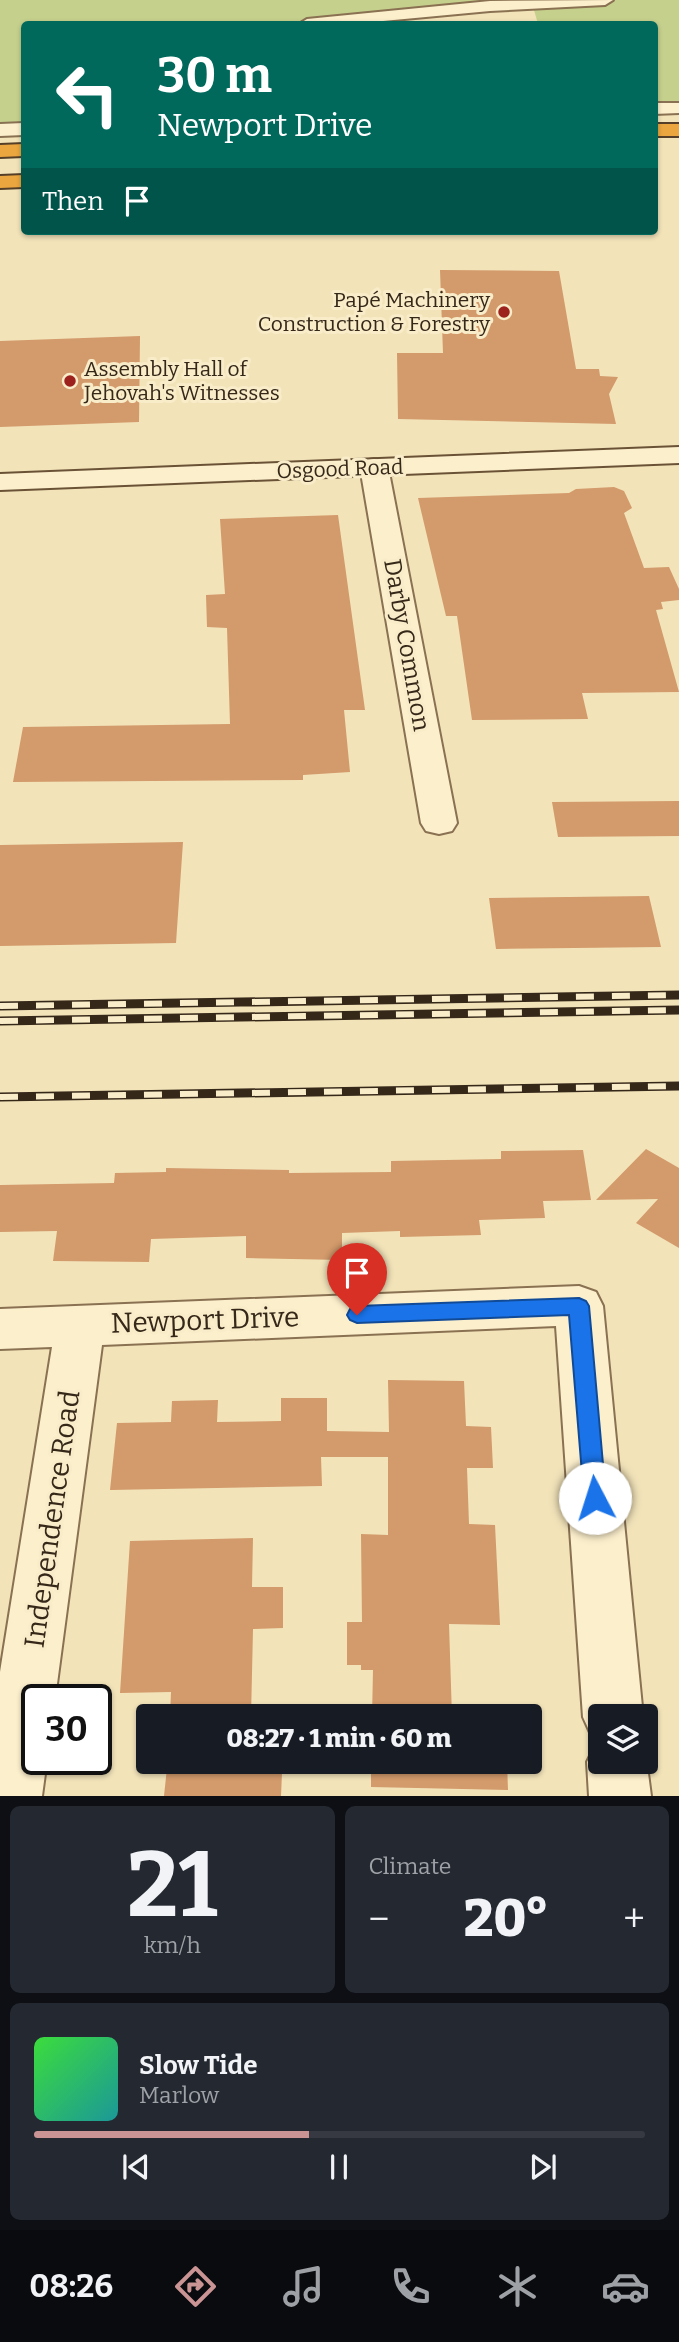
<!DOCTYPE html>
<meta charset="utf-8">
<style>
body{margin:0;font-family:Bitter,serif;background:#242831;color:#f1f3f6;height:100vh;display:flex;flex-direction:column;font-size:26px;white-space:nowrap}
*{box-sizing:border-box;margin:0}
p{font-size:23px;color:#9ea1a6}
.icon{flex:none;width:38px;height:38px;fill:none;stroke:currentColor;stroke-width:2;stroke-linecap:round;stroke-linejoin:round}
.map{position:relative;height:1796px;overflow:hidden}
.drawer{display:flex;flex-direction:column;gap:10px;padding:10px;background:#0d0f14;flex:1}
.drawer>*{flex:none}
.guide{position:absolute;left:21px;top:21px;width:637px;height:214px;border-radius:7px;box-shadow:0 2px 5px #0004;background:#00695c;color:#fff;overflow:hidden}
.tools{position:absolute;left:588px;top:1704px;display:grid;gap:14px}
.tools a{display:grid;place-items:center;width:70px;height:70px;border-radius:7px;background:#171b24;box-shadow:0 2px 5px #0004;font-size:35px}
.speed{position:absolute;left:21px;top:1684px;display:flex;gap:14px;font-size:35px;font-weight:700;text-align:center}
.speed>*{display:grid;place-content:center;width:91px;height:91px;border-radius:50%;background:#171b24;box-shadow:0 2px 5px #0004;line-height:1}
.speed .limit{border:4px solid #111;border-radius:10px;background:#fff;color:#111}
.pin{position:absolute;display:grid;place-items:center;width:60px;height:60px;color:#fff;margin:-72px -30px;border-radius:50% 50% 50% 0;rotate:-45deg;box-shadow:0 0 7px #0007}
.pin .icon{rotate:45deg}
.me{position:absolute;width:77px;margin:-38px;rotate:355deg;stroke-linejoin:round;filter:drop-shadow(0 0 5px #0008)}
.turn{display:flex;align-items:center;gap:24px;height:147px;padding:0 21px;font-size:32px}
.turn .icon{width:91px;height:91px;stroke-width:2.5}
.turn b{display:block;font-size:49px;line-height:60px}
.then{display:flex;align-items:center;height:66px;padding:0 21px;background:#0003;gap:14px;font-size:26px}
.big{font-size:52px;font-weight:800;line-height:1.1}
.drawer .card{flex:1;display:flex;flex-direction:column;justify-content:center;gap:10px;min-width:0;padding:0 24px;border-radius:10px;background:#242831}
.drawer .dial{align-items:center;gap:0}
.dial b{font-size:91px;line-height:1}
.song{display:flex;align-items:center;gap:21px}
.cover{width:84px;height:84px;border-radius:10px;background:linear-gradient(135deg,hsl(120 70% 55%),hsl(180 70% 35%))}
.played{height:7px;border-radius:4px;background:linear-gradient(90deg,#cb9494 45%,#363941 45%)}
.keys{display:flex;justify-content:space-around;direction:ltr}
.heat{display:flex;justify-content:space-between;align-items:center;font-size:38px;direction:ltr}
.drawer .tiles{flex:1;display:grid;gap:10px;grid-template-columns:1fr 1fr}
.card:last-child{grid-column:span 2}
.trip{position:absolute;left:136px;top:1704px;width:406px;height:70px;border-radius:7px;background:#171b24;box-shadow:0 2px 5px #0004;font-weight:800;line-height:70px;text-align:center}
.menu{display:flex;height:112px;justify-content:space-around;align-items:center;background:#090b0e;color:#9ea1a6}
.menu .icon{width:49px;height:49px}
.menu .selected{color:#cb9494}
.menu b{font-size:32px;color:#f1f3f6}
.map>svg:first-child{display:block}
.green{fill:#c6d08d}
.building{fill:#d39a6b}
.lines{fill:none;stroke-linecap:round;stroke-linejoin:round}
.minor-casing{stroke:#897152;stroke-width:4}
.secondary-casing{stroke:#6a5236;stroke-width:4}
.motorway-casing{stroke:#563f28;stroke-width:4}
.minor{fill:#fcefcc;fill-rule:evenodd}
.secondary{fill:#fcefcc;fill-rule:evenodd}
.motorway{fill:#eba63f;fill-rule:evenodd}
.rail-casing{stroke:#362819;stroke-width:9}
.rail{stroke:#f8ecc9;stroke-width:6;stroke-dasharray:18;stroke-linecap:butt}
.route{fill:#1a73e8;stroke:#114b97;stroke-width:2}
.poi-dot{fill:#9d211d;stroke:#f8ecc9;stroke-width:2.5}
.labels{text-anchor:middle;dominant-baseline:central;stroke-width:6;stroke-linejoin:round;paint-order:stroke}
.far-poi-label{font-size:21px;fill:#362819;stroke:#f8ecc9;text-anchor:end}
.far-street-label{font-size:21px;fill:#362819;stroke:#f8ecc9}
.street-label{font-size:24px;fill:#362819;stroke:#f8ecc9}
.near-street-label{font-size:28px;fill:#362819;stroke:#f8ecc9}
</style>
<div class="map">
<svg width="679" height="1796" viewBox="0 0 679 1796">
<rect width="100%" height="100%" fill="#f2e3b9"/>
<path class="green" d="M0 0H506L274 24H24V125L0 126Z
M525 0H679V105L655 106 654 24H538L534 10Z"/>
<path class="building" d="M440 270 559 271 576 369H599L600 376 618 377 609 394 616 424 398 419 397 353H443Z
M140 336 139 422 0 427V341Z
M614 487 624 491 632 508 624 513 644 568 669 567 679 589V600L661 602 663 609 656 610 679 692 582 693 588 719 472 720 457 616H446L418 498 569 493 576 489Z
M338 515 365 710H344L350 772 303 775V780L13 782 23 727 230 724 227 628 207 627 206 595 225 594 220 519Z
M679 801V836L558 837 552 802Z
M183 842 176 943 0 946V845Z
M649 896 661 947 496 949 489 898Z
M646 1149 679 1168V1248L636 1223 658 1199 596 1200Z
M583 1150 591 1200 543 1201 545 1218 479 1220 481 1235 400 1237V1231L342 1233V1260L246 1258V1236L151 1239 149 1262 53 1261 57 1231 0 1232V1185L114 1183 115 1173 166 1172V1168L289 1170V1173L391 1172V1161L501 1159V1151Z
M388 1380 464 1381 466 1426 491 1427 493 1468H467L469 1524 495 1525 500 1625 449 1624 452 1717H372L373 1670H361V1665H347V1622H362L361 1534 388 1535V1457H321L322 1486 110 1490 117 1423 171 1422 172 1401 218 1400 217 1422 281 1421V1398H327V1431L389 1432Z
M253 1538 252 1587H283V1628L253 1629 251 1717H170L171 1692 120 1693 130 1541Z
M371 1762H507L508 1790 371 1787Z
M167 1768 282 1773 281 1796H164Z"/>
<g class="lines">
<defs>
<path id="minor" d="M613 0 605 5 490 11 351 24H299L307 19 490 1Z
M654 103H679V113L654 114Z
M24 123V135L0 136V124Z
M374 459 384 461 388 467 457 823 452 831 439 834 426 831 421 823 360 467 364 461Z
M579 1286 596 1292 603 1306 643 1717H600V1762H646V1758L651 1796H589L587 1762 598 1740 592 1737 583 1717 556 1326 102 1345 55 1699H37V1759H47L42 1796H0V1672L52 1347 0 1349V1309Z"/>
<path id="secondary" d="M679 447V463L0 490V474Z"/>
<path id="motorway" d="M654 124H679V136H654Z
M24 144V156L0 157V145Z
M24 175V187L0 188V176Z"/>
</defs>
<use href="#minor" class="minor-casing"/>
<use href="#secondary" class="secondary-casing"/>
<use href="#motorway" class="motorway-casing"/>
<use href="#minor" class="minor"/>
<use href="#secondary" class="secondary"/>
<use href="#motorway" class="motorway"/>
<defs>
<path id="rail" d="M0 1006 679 995
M0 1021 679 1010
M0 1097 679 1086"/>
</defs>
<use href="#rail" class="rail-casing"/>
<use href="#rail" class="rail"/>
</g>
<path class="route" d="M579 1298 586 1301 589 1306 606 1498 603 1505 595 1508 587 1505 584 1498 569 1315 357 1323 350 1320 347 1315 350 1309 357 1306Z"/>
<g class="poi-dot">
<circle cx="504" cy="312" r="7"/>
<circle cx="70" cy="381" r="7"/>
</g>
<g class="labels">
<g class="far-poi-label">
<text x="490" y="300">Papé Machinery<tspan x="490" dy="24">Construction &amp; Forestry</tspan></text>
<text x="84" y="369" text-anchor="start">Assembly Hall of<tspan x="84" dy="24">Jehovah's Witnesses</tspan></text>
</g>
<g class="far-street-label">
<text transform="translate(340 469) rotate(-2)">Osgood Road</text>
</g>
<g class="street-label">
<text transform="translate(407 645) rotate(80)">Darby Common</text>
</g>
<g class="near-street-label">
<text transform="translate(205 1320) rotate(-2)">Newport Drive</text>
<text transform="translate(52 1519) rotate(-82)">Independence Road</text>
</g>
</g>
</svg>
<div class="tools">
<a><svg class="icon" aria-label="layers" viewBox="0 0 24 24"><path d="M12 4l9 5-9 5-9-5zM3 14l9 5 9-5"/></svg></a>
</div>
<div class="speed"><div class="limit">30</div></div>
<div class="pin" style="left:357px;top:1315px;background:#d93025"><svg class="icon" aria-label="arrive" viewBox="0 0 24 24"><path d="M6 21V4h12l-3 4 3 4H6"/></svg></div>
<svg class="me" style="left:595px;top:1498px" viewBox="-20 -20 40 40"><circle r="19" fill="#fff"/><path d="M0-13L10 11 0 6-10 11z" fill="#1a73e8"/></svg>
<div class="trip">08:27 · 1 min · 60 m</div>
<div class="guide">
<div class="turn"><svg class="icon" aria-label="left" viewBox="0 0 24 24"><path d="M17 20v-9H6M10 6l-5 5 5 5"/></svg><div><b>30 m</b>Newport Drive</div></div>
<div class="then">Then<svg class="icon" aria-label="arrive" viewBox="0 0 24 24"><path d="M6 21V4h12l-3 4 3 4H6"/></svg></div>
</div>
</div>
<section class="drawer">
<div class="tiles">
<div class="card dial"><b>21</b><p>km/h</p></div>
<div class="card"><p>Climate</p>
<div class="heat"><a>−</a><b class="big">20°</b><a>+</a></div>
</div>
<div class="card">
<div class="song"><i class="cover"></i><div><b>Slow Tide</b><p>Marlow</p></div></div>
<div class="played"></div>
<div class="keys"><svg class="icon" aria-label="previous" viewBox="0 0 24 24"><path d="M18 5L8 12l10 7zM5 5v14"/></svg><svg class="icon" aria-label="pause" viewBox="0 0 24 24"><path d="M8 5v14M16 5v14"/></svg><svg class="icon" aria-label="next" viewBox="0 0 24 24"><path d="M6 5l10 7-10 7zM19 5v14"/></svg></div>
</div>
</div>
</section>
<nav class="menu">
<b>08:26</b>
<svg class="icon selected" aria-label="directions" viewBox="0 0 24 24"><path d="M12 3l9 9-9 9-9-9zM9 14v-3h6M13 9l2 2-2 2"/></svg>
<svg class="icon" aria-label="music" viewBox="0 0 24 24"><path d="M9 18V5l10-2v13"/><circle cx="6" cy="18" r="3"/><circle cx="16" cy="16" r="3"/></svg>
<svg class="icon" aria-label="phone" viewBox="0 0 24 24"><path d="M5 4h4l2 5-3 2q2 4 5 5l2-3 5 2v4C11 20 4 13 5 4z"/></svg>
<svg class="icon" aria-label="climate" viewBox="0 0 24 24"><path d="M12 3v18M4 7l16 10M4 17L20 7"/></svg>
<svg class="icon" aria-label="car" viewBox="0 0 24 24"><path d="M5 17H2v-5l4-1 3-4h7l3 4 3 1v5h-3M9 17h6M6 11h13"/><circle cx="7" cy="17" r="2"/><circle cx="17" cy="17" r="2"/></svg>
</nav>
